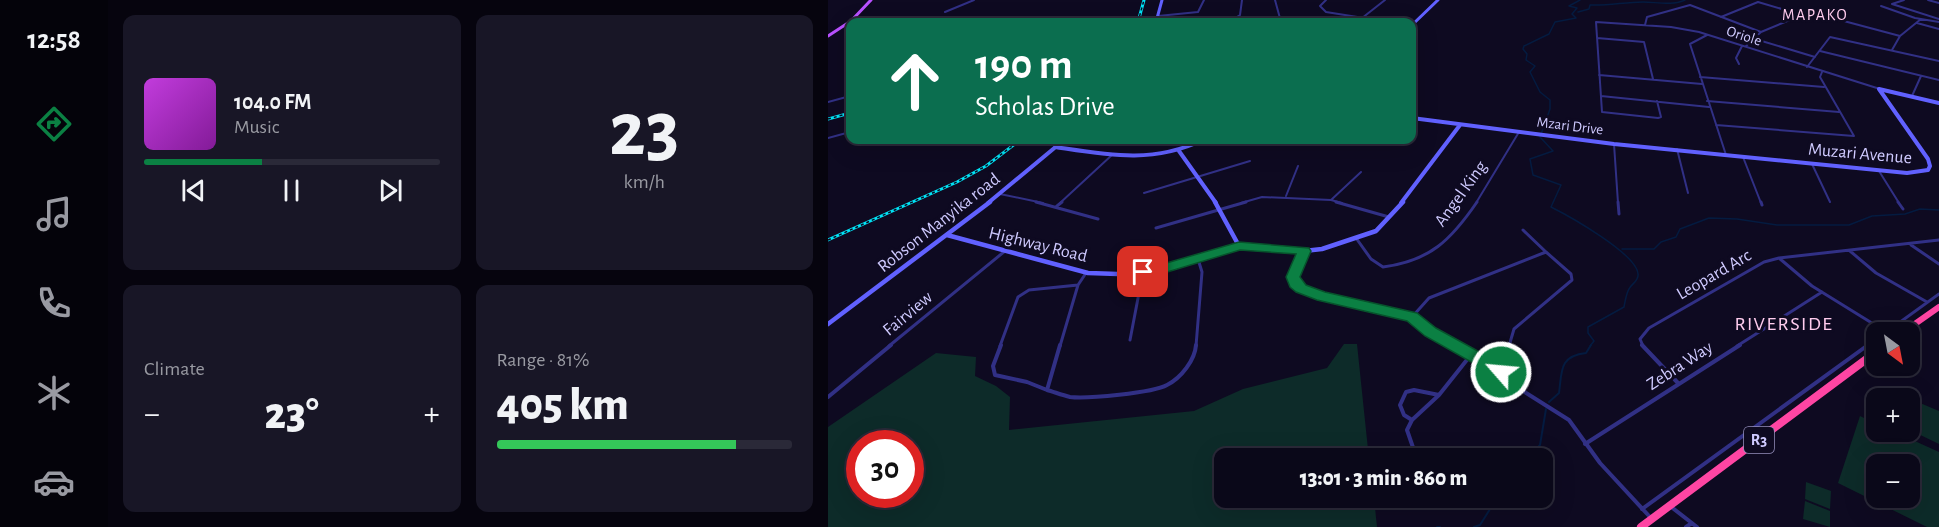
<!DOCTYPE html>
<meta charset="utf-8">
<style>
body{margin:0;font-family:"Alegreya Sans",sans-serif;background:#181626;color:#f1f3f6;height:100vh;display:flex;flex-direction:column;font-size:22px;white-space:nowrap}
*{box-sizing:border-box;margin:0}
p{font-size:20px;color:#999aa2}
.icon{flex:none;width:33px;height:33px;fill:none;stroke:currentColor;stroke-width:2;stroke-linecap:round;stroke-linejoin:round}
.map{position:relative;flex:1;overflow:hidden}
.panel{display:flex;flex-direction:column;gap:15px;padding:15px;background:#06040e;width:720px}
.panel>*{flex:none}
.top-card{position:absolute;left:18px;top:18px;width:570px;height:126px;border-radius:12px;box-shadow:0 6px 24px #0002,0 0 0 2px #2a2938;background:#0b6e4f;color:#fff;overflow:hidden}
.needle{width:39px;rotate:148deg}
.fabs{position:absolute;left:1038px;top:322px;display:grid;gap:12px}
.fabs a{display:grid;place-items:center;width:54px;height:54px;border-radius:12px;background:#0a0819;box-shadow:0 6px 24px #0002,0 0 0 2px #2a2938;font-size:30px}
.speed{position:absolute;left:18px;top:430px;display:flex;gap:12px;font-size:30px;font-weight:700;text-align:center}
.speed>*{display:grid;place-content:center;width:78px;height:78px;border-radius:50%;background:#0a0819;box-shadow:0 6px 24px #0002,0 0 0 2px #2a2938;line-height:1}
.speed .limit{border:9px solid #d22;background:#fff;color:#111}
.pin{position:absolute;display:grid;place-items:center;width:51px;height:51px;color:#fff;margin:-26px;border-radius:12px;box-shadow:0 3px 9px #0006}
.me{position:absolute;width:66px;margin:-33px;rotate:297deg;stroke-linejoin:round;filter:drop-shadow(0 0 4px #0008)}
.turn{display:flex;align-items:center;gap:21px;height:126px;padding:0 30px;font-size:27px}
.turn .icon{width:78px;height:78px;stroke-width:2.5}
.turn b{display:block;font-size:42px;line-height:51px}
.big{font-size:45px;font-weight:800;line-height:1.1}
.panel .card{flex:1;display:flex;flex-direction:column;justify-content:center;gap:9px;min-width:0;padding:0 21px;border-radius:12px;background:#181626}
.panel .dial{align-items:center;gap:0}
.dial b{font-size:78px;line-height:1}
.song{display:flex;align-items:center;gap:18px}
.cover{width:72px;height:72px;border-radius:9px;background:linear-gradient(135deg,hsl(290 70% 55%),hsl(290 70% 35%))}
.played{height:6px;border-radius:3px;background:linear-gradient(90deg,#0b8043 40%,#2a2938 40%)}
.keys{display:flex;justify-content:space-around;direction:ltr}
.heat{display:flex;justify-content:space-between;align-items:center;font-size:33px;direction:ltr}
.charge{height:9px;border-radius:4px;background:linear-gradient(90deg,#34c759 81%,#2a2938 0)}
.panel .tiles{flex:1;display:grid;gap:15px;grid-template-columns:repeat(2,1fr)}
.trip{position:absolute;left:386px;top:448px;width:339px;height:60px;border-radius:12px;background:#0a0819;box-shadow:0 6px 24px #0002,0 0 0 2px #2a2938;font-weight:800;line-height:60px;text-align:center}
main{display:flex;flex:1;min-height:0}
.menu{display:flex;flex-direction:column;width:108px;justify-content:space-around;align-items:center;background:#04030a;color:#999aa2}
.menu .icon{width:42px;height:42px}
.menu .active{color:#0b8043}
.menu b{font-size:27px;color:#f1f3f6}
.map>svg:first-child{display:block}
.green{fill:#0d2b29;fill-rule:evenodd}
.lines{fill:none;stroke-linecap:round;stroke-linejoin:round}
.stream-far1{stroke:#041b40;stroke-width:1.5}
.stream{stroke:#041b40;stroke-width:2}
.street-far2{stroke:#313085;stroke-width:2}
.street-far1{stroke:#313085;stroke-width:3}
.street{stroke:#313085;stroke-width:4}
.secondary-far2{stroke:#6161ff;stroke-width:3}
.secondary-far1{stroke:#6161ff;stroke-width:4}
.secondary{stroke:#6161ff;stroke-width:4.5}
.primary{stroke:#b951ff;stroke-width:3}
.highway-far1{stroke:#ff45a3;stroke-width:6}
.highway{stroke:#ff45a3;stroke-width:8}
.rail-casing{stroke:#00e3f5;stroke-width:3}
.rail{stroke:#0e0a21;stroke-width:1.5;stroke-dasharray:3;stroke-linecap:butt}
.route{fill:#0b8043;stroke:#07532c;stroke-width:1.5}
.labels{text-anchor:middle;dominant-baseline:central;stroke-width:6;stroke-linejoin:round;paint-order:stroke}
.far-street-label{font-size:15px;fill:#cfcaff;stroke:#0e0a21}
.far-neighbourhood-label{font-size:16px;letter-spacing:1.5px;fill:#fce;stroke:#0e0a21}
.shield{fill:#0e0a21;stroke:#9590bc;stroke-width:1.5}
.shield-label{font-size:16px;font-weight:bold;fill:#cfcaff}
.street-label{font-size:18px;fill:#cfcaff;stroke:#0e0a21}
.neighbourhood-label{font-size:20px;letter-spacing:1.5px;fill:#fce;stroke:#0e0a21}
</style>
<main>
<nav class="menu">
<b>12:58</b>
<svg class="icon active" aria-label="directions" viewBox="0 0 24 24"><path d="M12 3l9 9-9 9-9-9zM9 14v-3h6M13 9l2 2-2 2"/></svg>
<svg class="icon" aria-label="music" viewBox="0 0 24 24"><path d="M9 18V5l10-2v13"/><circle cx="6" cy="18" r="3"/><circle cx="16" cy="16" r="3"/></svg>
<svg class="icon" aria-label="phone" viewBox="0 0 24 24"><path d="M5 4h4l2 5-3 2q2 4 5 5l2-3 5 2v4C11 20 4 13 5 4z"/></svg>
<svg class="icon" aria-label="climate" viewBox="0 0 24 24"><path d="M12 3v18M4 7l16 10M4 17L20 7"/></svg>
<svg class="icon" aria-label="car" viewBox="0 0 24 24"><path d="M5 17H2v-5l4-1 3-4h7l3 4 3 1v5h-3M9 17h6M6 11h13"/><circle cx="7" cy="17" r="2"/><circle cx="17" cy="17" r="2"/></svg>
</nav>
<section class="panel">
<div class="tiles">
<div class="card">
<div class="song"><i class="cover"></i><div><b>104.0 FM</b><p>Music</p></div></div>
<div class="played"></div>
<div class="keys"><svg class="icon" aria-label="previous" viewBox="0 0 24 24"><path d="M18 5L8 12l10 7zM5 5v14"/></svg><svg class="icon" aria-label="pause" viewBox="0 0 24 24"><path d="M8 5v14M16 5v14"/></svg><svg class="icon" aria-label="next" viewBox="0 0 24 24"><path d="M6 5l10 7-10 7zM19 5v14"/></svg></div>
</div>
<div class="card dial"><b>23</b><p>km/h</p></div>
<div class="card"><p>Climate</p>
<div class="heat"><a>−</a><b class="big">23°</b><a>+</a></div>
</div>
<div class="card"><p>Range · 81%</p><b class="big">405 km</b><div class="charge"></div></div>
</div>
</section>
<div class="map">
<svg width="1111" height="527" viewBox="0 0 1111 527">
<rect width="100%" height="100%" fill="#0e0a21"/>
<path class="green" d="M516 344H529L541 459H396V498H546L549 527H0V427L108 353 148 357 147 376 168 386 182 397 181 430 366 411 415 389 499 368ZM32 444H82V495H32Z
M1066 392 1111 411V444L1082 430V399H1064Z
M1032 416 1048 424V432H1067L1111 452V527H1099L1010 483ZM1048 465H1082V498H1048Z
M978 482 1003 491 1002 509 977 499Z
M977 501 1002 511V527L975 519Z"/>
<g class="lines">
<path class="stream-far1" d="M752 0 741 6 749 8 744 14 748 18 727 22 721 34 696 46 695 49 699 54 698 60 707 66 702 72 712 92 722 100V109L712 137 725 151 702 159 705 175 733 185 723 207C741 216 809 254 810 274 811 281 804 283 801 289 798 294 797 302 796 307L760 327V333L766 341 762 346
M750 12 761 9 762 5C780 6 797 2 815 2 828 2 845 6 857 0
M794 249H826L833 242 848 237 852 229 881 218 909 219 949 225H1021L1044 216 1077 214 1092 209 1111 210"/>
<path class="stream" d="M721 402 731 393C734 371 731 356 758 353L763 345
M698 459 712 445 718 409
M609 527H612
M646 527 652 525 669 498"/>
<path class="street-far2" d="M447 0 453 22
M498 0 492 6 498 12 561 22
M1076 0 1064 4 1111 19
M1100 0 1111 3
M1053 6 1087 18 1111 22
M117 12 146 0
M330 16 370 12 376 0
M893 17 930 2 971 14
M401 22 412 15 414 0
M529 22 557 0
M1089 23 1111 29
M817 25 819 17 862 5 933 32
M879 35 862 44 898 155
M769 38 816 42 825 79
M927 39 987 57
M918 46 933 32 969 17 972 13 982 12 1072 36
M1064 50 1072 36 1093 19
M992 51 1111 80
M911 64 908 58 914 46
M979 67 1002 37 1111 61
M771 75 874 84
M872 77 996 87
M773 96 881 107
M1084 96 1093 76
M829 101 833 117 830 118 774 112 768 22 843 27 871 32 1052 89
M879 101 1011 112
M0 102 22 96
M888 125 1026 136 992 77 994 72
M0 138 22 132
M786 144 790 203
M849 149 860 193
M915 157 933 203
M984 164 1002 202
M1051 171 1071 203
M316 193 422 161
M172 194 215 203
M458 196 470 166
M503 200 533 172
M232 203 284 155
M413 203 434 197 503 200 514 203
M648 203 691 132"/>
<path class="street-far1" d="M208 202 270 219
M508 202 561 217
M790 202 791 214
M933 202 934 205
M1070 202 1075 209
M229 206 234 202
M328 228 418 202
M528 238 543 259 555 267C602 261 623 240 649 202
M1083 245 1111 264
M476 251 465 279C474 298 562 312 584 317
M1022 251 1048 273 1099 302
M951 258 984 286 1060 333
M1057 333 1111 294
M302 340 315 272
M61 346 177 251
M172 346 190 297 201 290 250 285
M232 346 250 285 258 273
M368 346 374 272 370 259
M628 346 603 332 584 317 601 298 718 252 695 230
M681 346 686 329 744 280 743 274 718 252
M815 346 812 339 821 328 936 262 951 258 1111 240
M909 346 994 292
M1038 346 1048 339"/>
<path class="street" d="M173 345 165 366 167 375 199 382 219 390
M232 345 219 390C226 392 234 395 242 397 258 399 325 393 339 385 353 378 367 360 368 345
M625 345 673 372 692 389 741 420 772 463 822 517
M814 345 850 383
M673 372 681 345
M586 390 611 395 584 420 576 415 572 405 578 392Z
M611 395 642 356
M0 397 63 345
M584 420 579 430 589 459
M757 444 912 345
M842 506 869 527
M814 509 1040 345
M858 527 864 523"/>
<path class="secondary-far2" d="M328 22 334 0
M584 25 610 0
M1052 90H1055"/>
<path class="secondary-far1" d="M584 118 786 144 1079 173 1100 170 1102 166 1100 159 1051 89 1111 103
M227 147C280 155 324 164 375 140
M351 151 388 203
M160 203 236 140
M573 203 632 125"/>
<path class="secondary" d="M387 202 411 246
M119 235 260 273 290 274 336 269 411 246 476 251 494 249 548 231 575 202
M0 324 162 202"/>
<path class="primary" d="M0 36 23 21 43 0"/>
<path class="highway-far1" d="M1074 333 1111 307"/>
<path class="highway" d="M813 527 1048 352"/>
<defs>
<path id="rail" d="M310 22 316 0
M0 119 22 113
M0 240 129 182 158 166 192 140"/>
</defs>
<use href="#rail" class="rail-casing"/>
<use href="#rail" class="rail"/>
</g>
<path class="route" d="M411 242 481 248 483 251 472 277 478 285 497 292 589 313 608 328 679 367 681 372 679 376 673 378 668 376 597 336 579 321 489 300 468 292 462 287 458 277 468 254 412 250 336 273 315 276 309 272 311 269 335 264Z"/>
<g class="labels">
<g class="far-street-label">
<text transform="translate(916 36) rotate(18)">Oriole</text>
<text transform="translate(742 126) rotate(7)">Mzari Drive</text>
</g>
<g class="far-neighbourhood-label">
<text x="987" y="15">MAPAKO</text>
</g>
<rect class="shield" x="916" y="427" width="30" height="26" rx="4.5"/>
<g class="shield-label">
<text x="931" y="440">R3</text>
</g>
<g class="street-label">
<text transform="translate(1032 154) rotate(5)">Muzari Avenue</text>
<text transform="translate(633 194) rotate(-54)">Angel King</text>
<text transform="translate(111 223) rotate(-38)">Robson Manyika road</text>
<text transform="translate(210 245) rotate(14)">Highway Road</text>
<text transform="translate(886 275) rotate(-30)">Leopard Arc</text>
<text transform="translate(80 314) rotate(-40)">Fairview</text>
<text transform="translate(852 366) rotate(-33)">Zebra Way</text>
</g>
<g class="neighbourhood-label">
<text x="956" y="324">RIVERSIDE</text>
</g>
</g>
</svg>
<div class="fabs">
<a><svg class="needle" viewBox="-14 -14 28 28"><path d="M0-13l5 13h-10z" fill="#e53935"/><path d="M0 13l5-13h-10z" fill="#999aa2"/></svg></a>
<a>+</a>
<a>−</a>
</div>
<div class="speed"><div class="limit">30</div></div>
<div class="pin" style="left:315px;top:272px;background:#d93025"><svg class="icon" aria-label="arrive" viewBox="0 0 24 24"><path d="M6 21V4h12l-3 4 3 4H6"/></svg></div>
<svg class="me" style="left:673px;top:372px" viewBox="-20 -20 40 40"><circle r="17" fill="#0b8043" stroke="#fff" stroke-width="3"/><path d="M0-11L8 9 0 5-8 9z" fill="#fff"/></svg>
<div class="trip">13:01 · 3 min · 860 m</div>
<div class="top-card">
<div class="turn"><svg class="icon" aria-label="ahead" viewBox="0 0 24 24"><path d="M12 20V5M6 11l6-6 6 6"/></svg><div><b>190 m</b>Scholas Drive</div></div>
</div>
</div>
</main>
